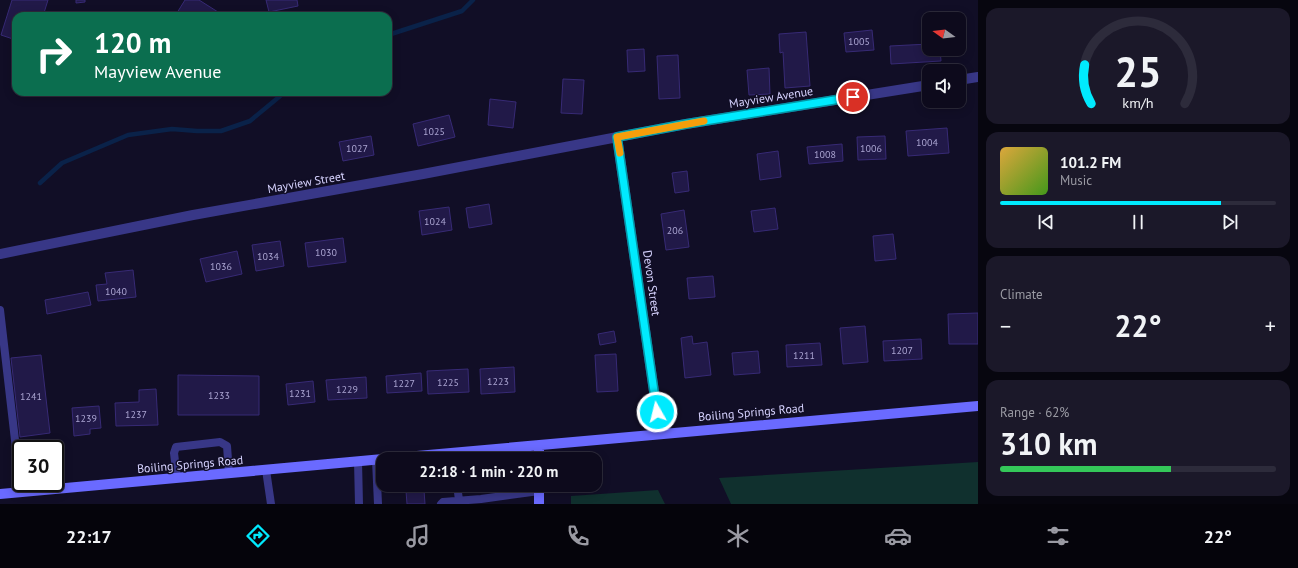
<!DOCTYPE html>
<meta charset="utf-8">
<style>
body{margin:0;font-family:"PT Sans",sans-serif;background:#1b1829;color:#f1f3f6;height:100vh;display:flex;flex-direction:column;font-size:15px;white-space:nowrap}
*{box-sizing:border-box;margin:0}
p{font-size:13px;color:#9a9aa3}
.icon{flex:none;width:22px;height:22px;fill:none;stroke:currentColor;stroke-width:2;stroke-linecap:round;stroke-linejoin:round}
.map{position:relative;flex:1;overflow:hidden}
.details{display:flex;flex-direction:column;gap:8px;padding:8px;background:#07060f;width:320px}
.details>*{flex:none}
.guide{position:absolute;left:12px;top:12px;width:380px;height:84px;border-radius:12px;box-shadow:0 2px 10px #0003,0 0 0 1px #2d2b3b;background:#0b6e4f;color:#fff;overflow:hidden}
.needle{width:26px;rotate:285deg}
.fabs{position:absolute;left:922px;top:12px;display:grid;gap:8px}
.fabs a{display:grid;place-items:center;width:44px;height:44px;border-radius:8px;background:#0d0a1c;box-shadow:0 2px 10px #0003,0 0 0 1px #2d2b3b;font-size:20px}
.speed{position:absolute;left:12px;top:440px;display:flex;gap:8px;font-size:20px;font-weight:700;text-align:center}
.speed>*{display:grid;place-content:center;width:52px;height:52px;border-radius:50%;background:#0d0a1c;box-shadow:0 2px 10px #0003,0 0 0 1px #2d2b3b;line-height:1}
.speed .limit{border:2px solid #111;border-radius:6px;background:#fff;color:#111}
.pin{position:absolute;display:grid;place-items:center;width:34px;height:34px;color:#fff;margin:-17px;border:2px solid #fff;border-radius:50%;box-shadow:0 1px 4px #0007}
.me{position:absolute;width:44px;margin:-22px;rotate:352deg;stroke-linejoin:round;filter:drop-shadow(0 0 3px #0008)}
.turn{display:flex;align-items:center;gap:14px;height:84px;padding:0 16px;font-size:18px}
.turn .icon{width:52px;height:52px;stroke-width:2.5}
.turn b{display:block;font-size:28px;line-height:34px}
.big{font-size:30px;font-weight:800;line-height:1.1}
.details .widget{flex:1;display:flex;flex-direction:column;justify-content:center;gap:6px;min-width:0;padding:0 14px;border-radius:12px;background:#1b1829}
.details .dial{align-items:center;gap:0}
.dial svg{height:104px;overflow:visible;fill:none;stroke:#2d2b3b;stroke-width:7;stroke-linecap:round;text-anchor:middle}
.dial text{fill:#f1f3f6;stroke:none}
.song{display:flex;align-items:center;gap:12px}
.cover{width:48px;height:48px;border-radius:6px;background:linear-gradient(135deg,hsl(40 70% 55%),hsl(100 70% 35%))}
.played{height:4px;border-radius:2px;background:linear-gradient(90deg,#00eafe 80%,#2d2b3b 80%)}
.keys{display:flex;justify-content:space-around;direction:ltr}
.heat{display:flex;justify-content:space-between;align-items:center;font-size:22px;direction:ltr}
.charge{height:6px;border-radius:3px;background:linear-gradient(90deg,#34c759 62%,#2d2b3b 0)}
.trip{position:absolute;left:376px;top:452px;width:226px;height:40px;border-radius:12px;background:#0d0a1c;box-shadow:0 2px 10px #0003,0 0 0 1px #2d2b3b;font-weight:800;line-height:40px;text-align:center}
.menu{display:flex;height:64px;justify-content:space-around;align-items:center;background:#05040b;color:#9a9aa3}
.menu .icon{width:28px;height:28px}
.menu .active{color:#00eafe}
.menu b{font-size:18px;color:#f1f3f6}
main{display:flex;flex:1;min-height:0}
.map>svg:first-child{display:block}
.green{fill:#10302e}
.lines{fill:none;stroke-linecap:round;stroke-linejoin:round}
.stream{stroke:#0a2249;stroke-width:4.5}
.building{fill:#211948;stroke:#372a75}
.service{stroke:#383787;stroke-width:8}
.minor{stroke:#383787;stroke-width:10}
.secondary{stroke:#6a6aff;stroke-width:10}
.route-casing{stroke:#0098a5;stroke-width:10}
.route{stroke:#00eafe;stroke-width:7}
.slow{stroke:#f59e0b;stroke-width:7}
.labels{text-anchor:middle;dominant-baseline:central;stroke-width:3;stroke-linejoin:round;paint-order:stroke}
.number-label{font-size:10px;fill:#aaa4d1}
.street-label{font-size:12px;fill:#d7d3ff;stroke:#110e26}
</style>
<main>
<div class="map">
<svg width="978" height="504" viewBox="0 0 978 504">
<rect width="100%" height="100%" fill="#110e26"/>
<path class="green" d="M978 462V504H731L719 478Z
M658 490 665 504H571V496Z"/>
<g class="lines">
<path class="stream" d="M388 35 462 11 473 0
M40 183 62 163 128 135 172 129 197 131H221L250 121 285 92"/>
</g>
<path class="building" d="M12 0H48L43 16H16V40L1 35Z
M76 0H85V2L76 3Z
M185 0H199L218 12 215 16H175Z
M266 0H297L298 6 269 12Z
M872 30 874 50 846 52 844 33Z
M806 32 810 86 785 88 783 52 780 53 779 34Z
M929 44V49H940L941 61 891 64 890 46Z
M644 49 645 71 628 72 627 50Z
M678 55 680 98 659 99 657 56Z
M769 68 770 94 749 95 747 70Z
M563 79 584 80 582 114 561 113Z
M490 99 516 102 513 128 488 125Z
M449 115 455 137 418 146 413 124Z
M947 128 949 153 908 156 906 131Z
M371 136 374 155 343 161 339 142Z
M885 136 886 159 858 160 857 137Z
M842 144 843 161 809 164 807 147Z
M778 151 781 177 760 180 757 154Z
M687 171 689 191 675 193 672 173Z
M489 204 492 224 469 228 466 208Z
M449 207 452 230 422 235 419 211Z
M775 208 778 229 754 232 751 211Z
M684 210 689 247 666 250 661 214Z
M893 234 896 259 875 261 873 236Z
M343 238 346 262 308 267 305 243Z
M280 241 284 266 256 271 252 245Z
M237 251 242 274 206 282 200 259Z
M133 270 136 297 98 301 96 285 107 284 105 273Z
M713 276 715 297 689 299 687 278Z
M88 292 91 305 47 314 45 300Z
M978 313V344H949L948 314Z
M865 326 868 362 843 364 840 328Z
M614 331 616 342 600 345 598 334Z
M692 336 693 344 707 342 711 375 685 378 681 338Z
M921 339 922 359 884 361 883 341Z
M820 343 822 365 787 367 786 345Z
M758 351 760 373 734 375 732 353Z
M616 354 618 391 597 392 595 355Z
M41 355 50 433 20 437 11 358Z
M514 367 515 392 481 394 480 369Z
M468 369 469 392 428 394 427 371Z
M421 373 422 391 387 393 386 376Z
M178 375 259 376V415H178Z
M366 377 367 398 328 400 326 380Z
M313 381 315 402 288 405 286 384Z
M156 389 158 425 116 426 115 403 139 402V390Z
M99 406 101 428 90 429V434L74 436 72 408Z
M424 490 425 504H407L406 491Z"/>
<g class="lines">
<path class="service" d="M0 310 21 492
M376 460 378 504
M358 461 359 504
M266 470 271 504
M177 478 174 453 176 447 220 442 227 446 229 473
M457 485 459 500
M441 504 443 502 481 499 539 491"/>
<path class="minor" d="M959 80 978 77
M617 137 660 433
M0 254 193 215 423 174 686 124 929 85"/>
<path class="secondary" d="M383 459 978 406
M539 459V445
M0 494 383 459
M539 504V485"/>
</g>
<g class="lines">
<defs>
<path id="route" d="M657 412 617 137 686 124 853 97"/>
</defs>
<use href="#route" class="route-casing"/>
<use href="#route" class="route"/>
<path class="slow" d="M620 153 617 137 704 121"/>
</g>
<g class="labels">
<g class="number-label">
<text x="859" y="41">1005</text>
<text x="434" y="131">1025</text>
<text x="927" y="142">1004</text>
<text x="357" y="148">1027</text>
<text x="871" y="148">1006</text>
<text x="825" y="154">1008</text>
<text x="435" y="221">1024</text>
<text x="675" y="230">206</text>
<text x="326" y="252">1030</text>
<text x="268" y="256">1034</text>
<text x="221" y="266">1036</text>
<text x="116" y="291">1040</text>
<text x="902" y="350">1207</text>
<text x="804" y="355">1211</text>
<text x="498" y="381">1223</text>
<text x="448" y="382">1225</text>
<text x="404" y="383">1227</text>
<text x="347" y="389">1229</text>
<text x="300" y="393">1231</text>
<text x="219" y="395">1233</text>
<text x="31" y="396">1241</text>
<text x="136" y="414">1237</text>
<text x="86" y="418">1239</text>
</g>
<g class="street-label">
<text transform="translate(771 97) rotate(-9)">Mayview Avenue</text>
<text transform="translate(306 182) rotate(-10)">Mayview Street</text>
<text transform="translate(652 283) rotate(82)">Devon Street</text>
<text transform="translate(751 412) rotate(-5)">Boiling Springs Road</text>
<text transform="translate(190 464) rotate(-5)">Boiling Springs Road</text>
</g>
</g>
</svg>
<div class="fabs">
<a><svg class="needle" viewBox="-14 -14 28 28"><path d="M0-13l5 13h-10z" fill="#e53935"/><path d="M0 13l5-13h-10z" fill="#9a9aa3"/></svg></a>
<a><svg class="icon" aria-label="sound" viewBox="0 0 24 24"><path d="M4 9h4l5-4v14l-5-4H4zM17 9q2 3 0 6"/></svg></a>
</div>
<div class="speed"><div class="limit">30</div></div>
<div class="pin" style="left:853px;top:97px;background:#d93025"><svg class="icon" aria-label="arrive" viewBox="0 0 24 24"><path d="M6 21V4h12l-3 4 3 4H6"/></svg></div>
<svg class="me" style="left:657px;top:412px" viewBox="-20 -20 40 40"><circle r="17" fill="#00eafe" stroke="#fff" stroke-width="3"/><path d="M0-11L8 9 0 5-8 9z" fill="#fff"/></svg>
<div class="trip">22:18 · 1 min · 220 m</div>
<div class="guide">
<div class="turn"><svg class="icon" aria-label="right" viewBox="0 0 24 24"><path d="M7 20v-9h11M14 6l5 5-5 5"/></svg><div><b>120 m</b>Mayview Avenue</div></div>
</div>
</div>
<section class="details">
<div class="widget dial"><svg viewBox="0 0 100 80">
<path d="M14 69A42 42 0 1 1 86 69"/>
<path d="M14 69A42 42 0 0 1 9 39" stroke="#00eafe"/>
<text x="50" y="56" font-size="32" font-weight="700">25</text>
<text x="50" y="72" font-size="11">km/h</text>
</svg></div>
<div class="widget">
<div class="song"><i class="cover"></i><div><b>101.2 FM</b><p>Music</p></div></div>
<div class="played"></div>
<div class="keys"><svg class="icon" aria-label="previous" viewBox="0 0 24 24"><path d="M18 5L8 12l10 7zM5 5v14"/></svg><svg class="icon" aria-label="pause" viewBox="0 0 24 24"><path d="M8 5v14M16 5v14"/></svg><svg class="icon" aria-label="next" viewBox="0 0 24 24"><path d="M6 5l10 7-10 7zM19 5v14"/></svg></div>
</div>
<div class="widget"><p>Climate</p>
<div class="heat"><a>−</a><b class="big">22°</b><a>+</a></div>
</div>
<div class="widget"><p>Range · 62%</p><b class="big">310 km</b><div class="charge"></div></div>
</section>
</main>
<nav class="menu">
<b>22:17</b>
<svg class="icon active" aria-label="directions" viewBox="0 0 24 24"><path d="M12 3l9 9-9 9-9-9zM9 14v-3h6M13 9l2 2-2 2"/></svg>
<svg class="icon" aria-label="music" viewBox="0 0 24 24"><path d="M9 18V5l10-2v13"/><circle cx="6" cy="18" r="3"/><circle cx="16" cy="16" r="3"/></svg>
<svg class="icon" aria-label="phone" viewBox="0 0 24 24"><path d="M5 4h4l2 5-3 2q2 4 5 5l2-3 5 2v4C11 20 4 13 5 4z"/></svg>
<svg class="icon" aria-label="climate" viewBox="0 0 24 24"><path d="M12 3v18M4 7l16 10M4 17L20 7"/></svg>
<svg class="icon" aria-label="car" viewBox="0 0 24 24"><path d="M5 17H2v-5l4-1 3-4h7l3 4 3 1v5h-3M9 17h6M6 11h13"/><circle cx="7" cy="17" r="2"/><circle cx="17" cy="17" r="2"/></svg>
<svg class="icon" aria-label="filters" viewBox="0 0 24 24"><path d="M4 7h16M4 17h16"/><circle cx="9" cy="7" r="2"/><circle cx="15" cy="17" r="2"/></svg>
<b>22°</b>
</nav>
